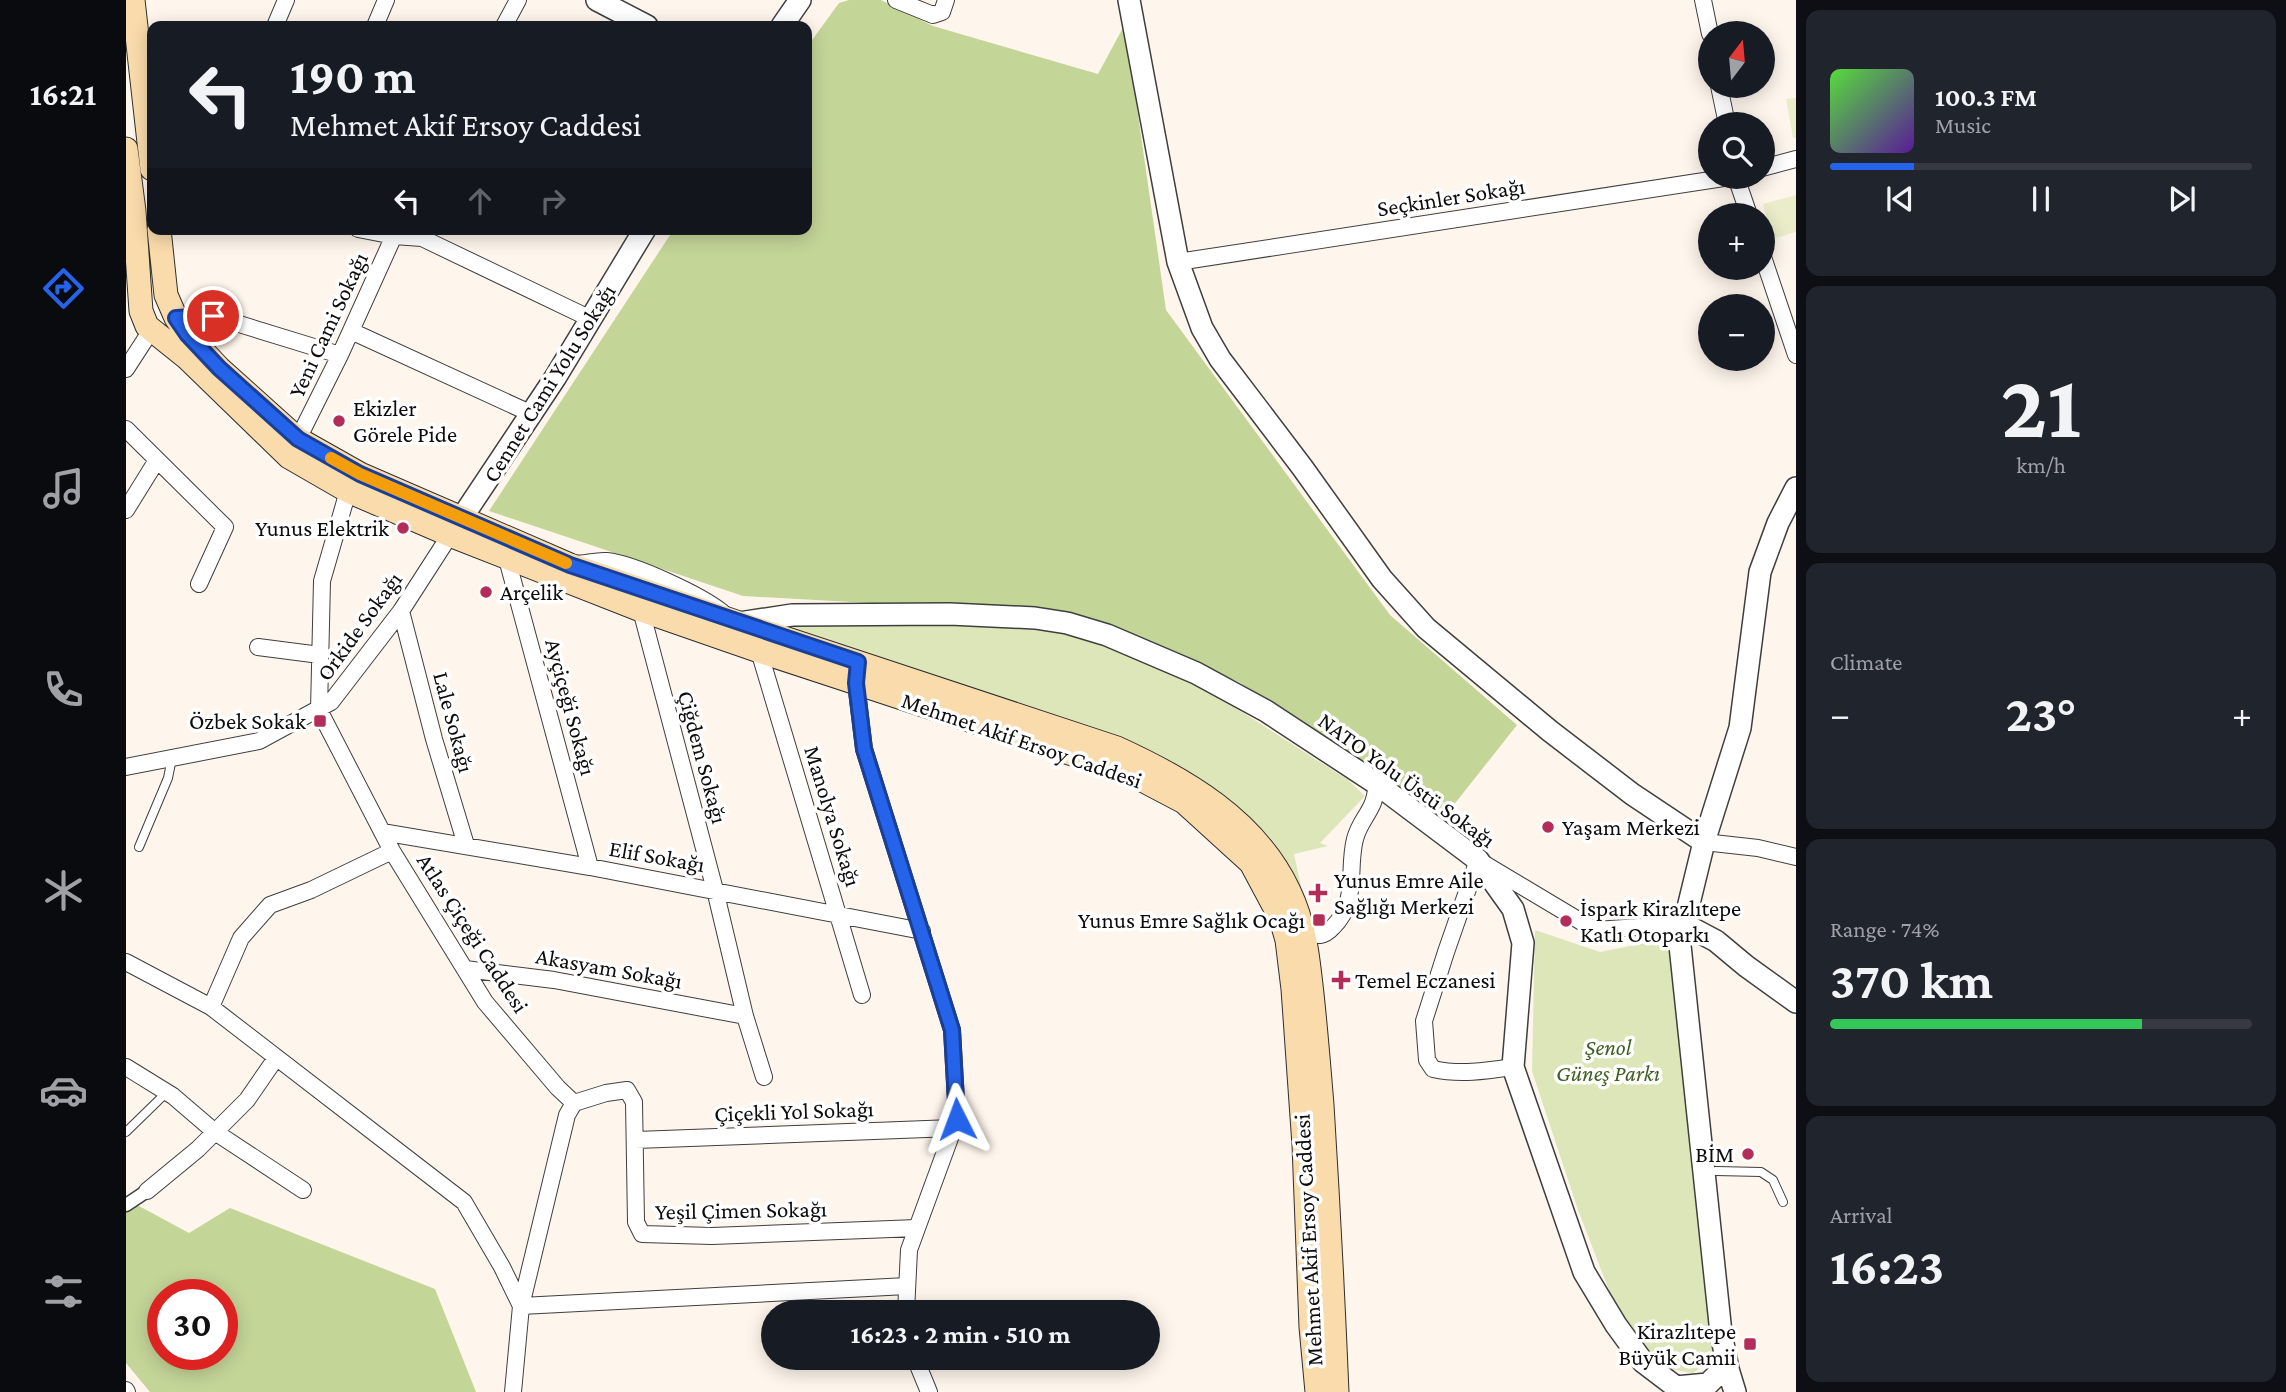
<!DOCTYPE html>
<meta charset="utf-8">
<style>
body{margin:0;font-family:"Crimson Pro",serif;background:#20242c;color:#f1f3f6;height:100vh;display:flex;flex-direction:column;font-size:26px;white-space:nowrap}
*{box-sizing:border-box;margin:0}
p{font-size:23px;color:#9ea1a6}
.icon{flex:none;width:38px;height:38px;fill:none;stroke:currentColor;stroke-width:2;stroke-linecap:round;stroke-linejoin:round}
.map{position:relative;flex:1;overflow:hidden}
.sheet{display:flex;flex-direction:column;gap:10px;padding:10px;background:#0d0f14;width:490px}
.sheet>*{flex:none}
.top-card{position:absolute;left:21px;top:21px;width:665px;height:214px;border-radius:14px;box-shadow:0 4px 18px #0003;background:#171b24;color:#f1f3f6;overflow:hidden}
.needle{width:46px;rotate:16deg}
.tools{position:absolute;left:1572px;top:21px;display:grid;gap:14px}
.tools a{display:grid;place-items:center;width:77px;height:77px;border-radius:50%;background:#171b24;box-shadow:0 4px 18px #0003;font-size:35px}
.speed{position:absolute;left:21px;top:1279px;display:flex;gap:14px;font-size:35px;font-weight:700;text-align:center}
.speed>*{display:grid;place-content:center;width:91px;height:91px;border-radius:50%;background:#171b24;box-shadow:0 4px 18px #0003;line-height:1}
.speed .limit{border:10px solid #d22;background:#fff;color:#111}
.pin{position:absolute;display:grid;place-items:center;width:60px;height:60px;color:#fff;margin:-30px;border:4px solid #fff;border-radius:50%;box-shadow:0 2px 7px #0007}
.me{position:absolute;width:77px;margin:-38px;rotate:357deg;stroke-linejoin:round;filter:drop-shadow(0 0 5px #0008)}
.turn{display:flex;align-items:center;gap:24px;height:147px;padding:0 28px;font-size:32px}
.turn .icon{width:91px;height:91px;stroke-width:2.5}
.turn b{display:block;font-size:49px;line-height:60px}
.lanes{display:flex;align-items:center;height:66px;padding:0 28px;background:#0003;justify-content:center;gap:35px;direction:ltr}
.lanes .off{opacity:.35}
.big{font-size:52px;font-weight:700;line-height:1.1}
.sheet .card{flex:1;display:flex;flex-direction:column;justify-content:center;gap:10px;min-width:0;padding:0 24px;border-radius:14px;background:#20242c}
.sheet .dial{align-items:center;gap:0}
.dial b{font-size:91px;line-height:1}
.song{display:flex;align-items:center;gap:21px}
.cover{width:84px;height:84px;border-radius:10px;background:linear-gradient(135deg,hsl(110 70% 55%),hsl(270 70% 35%))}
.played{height:7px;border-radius:4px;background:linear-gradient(90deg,#2563eb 20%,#363941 20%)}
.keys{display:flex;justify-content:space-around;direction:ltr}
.heat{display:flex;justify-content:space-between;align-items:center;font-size:38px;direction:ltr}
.charge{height:10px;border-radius:5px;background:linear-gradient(90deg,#34c759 74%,#363941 0)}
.trip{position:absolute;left:635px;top:1300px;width:399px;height:70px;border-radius:35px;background:#171b24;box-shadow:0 4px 18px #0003;font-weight:700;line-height:70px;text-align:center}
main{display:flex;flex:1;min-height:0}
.tab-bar{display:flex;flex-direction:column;width:126px;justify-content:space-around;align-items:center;background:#090b0e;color:#9ea1a6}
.tab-bar .icon{width:49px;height:49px}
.tab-bar .active{color:#2563eb}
.tab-bar b{font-size:32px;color:#f1f3f6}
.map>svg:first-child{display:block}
.green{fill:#dce6b8}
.forest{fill:#c4d598;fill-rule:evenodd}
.pitch{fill:#ebedc9}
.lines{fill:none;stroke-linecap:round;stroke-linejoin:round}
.service-casing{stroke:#3f3f3f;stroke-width:10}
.pedestrian-casing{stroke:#3f3f3f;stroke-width:15}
.minor-casing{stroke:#3f3f3f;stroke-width:18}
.tertiary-casing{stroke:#3f3f3f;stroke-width:24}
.secondary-casing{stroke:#2e2e2e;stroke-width:25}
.service{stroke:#fff;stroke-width:8}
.pedestrian{stroke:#fff;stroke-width:12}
.minor{stroke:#fff;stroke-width:16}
.tertiary{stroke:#fff;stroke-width:21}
.secondary{stroke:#fadbab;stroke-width:23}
.route-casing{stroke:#184099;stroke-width:18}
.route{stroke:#2563eb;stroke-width:12}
.slow{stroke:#f59e0b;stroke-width:12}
.poi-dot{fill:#b22d58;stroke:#fff;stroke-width:2.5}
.labels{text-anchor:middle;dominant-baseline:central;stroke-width:7;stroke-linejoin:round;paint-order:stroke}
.street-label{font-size:23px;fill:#0c0c0c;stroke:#fff}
.poi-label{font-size:23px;fill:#0c0c0c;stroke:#fff;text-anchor:start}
.park-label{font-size:23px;font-style:italic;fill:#3e5f21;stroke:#fff}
</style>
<main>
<nav class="tab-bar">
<b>16:21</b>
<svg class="icon active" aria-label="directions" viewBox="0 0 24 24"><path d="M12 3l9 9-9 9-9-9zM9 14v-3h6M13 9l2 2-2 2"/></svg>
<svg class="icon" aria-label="music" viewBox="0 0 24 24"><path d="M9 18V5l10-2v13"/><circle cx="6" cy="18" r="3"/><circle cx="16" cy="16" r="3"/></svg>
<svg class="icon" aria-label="phone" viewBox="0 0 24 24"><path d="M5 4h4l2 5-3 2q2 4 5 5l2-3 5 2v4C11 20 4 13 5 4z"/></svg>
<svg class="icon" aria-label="climate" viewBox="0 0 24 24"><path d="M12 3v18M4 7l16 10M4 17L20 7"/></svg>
<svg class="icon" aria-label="car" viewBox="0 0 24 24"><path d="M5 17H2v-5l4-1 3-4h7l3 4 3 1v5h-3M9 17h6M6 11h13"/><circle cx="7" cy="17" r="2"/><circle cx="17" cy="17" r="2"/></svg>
<svg class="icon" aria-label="filters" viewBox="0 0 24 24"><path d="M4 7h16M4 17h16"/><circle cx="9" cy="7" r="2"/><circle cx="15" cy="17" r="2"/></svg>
</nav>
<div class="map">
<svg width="1670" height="1392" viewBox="0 0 1670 1392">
<rect width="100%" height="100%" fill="#fef5ec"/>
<path class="green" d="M659 622H682L694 626 698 622H805L928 631 993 651 1085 692 1222 780 1239 796 1194 843 1202 846 1168 854 1176 891 1137 840 660 627Z
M1409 930 1474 952 1545 938 1589 1357 1567 1373 1538 1368 1493 1316 1452 1210 1406 1071Z"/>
<path class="forest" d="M723 0H755L807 26 972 74 999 24 1040 310 1264 615 1391 725 1315 821 1113 682 943 614 617 596 363 511 548 229H681V47L713 3Z
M0 1199 63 1233 104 1208 309 1289 350 1392H24L0 1363ZM37 1295H96V1354H37Z"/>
<path class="pitch" d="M1670 98V138H1667L1660 99Z
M1670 195V232L1646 239 1637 204Z"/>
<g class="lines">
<defs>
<path id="service" d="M13 847 42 778 46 758
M0 1132 41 1092
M1590 1171 1635 1172 1647 1180 1657 1202"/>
<path id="pedestrian" d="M0 1205 21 1191"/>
<path id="minor" d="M770 0 807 15 816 12 820 0
M1577 0 1584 34
M149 26 160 0
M249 26 260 0
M378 26 392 0
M1593 86 1601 124
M1636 168 1670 159
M1610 177 1623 215
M232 229 268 236 296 238 465 319
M1636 254 1670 355
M1052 262 1604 177
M50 318 87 316 214 355
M225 331 406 414
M0 369 26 329
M0 429 99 527 73 584
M172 439 214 355 271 229
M222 491 196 581 193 710 266 851 359 1002 432 1088 448 1103 441 1115 395 1306 387 1392
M0 510 31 460
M381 559 464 867
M449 564C460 564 470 560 481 561 509 564 574 595 596 612
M515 610 589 890 619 1016 638 1077
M275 611 308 739 340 845
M132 647 194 655
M633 651 736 995
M730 683 738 749 826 1030 831 1119 783 1250 780 1312
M0 767 133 741 205 702 275 611 324 535
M256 832 464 867 796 931
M1578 842 1632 848 1670 857
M1179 931C1191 937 1198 937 1207 927 1233 901 1221 870 1229 839 1233 824 1240 818 1246 805 1249 799 1250 791 1251 784
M0 962 85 1007 338 1202 376 1267 395 1306 781 1286
M339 969 428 980 619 1016
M85 1007 115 938 144 905 185 890 266 851
M0 1067 47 1096 89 1132 121 1100 150 1058
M1387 1067C1360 1071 1334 1075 1307 1069L1301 1060 1298 1021 1320 952 1352 860 1469 930 1558 924
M448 1103 480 1093 501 1090 508 1102 510 1222 516 1234 586 1236 791 1228
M510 1140 827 1128
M21 1191 72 1149 89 1132 177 1190
M789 1358 803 1392
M0 1390 1 1392"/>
<path id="tertiary" d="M471 0 521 26
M1003 0 1052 262 1076 328 1094 359 1176 467 1256 579 1300 628 1424 731 1506 794 1578 842
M656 26 674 0
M335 519 429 378 519 229
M613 623 666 615 824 614 909 618 941 623 981 635 1070 673 1140 711 1251 784 1352 860 1387 909 1397 943 1387 1067 1458 1272 1490 1325 1517 1362 1550 1387 1562 1392
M1558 924 1590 941 1620 966 1670 1002
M1550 1387 1582 1384 1601 1365
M1609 1392 1602 1369 1595 1333 1553 936 1558 924 1578 842 1614 728 1634 572 1652 523 1670 488"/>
<path id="secondary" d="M7 0 26 169
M0 149 8 211 15 311 21 326 61 358 163 457 222 491 324 535 515 610 633 651 1001 772 1058 802 1125 863 1155 919 1161 940 1167 989 1178 1145 1185 1327 1191 1392
M33 229 40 295 50 318 61 334 93 368 172 439 234 474 444 565 613 623 991 748C1059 779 1130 820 1163 891 1179 924 1182 958 1186 994 1190 1031 1193 1068 1196 1105 1202 1201 1207 1296 1211 1392"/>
</defs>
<use href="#service" class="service-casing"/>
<use href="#pedestrian" class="pedestrian-casing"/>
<use href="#minor" class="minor-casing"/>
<use href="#tertiary" class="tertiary-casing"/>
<use href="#secondary" class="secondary-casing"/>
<use href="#service" class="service"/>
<use href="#pedestrian" class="pedestrian"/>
<use href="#minor" class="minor"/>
<use href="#tertiary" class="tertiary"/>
<use href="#secondary" class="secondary"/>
</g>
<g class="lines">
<defs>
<path id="route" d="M87 316 50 318 61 334 93 368 172 439 234 474 444 565 732 662 730 683 738 749 826 1030 831 1119"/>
</defs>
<use href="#route" class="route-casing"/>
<use href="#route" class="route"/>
<path class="slow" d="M205 458 234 474 440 563"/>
</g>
<g class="poi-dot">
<circle cx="213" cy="421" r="7"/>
<circle cx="277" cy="528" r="7"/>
<circle cx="360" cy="592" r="7"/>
<rect x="187" y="714" width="14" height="14" rx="3.5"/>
<circle cx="1422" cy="827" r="7"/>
<path d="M1188.5 882.5h7v7h7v7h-7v7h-7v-7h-7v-7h7z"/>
<rect x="1186" y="913" width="14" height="14" rx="3.5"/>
<circle cx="1440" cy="921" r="7"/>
<path d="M1211.5 969.5h7v7h7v7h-7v7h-7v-7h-7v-7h7z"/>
<circle cx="1622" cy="1154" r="7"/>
<rect x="1617" y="1337" width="14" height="14" rx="3.5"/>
</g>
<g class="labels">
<g class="street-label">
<text transform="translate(1325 197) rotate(-9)">Seçkinler Sokağı</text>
<text transform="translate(202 325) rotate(-65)">Yeni Cami Sokağı</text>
<text transform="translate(423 383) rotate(-58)">Cennet Cami Yolu Sokağı</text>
<text transform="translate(233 626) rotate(-54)">Orkide Sokağı</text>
<text transform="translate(445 707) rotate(75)">Ayçiçeği Sokağı</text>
<text transform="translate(328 722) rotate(75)">Lale Sokağı</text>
<text transform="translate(896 740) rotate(19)">Mehmet Akif Ersoy Caddesi</text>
<text transform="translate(577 757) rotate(75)">Çiğdem Sokağı</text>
<text transform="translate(1281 780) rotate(36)">NATO Yolu Üstü Sokağı</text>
<text transform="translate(707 816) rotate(73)">Manolya Sokağı</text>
<text transform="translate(531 856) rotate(10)">Elif Sokağı</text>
<text transform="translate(347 933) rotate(57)">Atlas Çiçeği Caddesi</text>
<text transform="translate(483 968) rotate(10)">Akasyam Sokağı</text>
<text transform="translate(668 1111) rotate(-2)">Çiçekli Yol Sokağı</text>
<text transform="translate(615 1210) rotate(-1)">Yeşil Çimen Sokağı</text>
<text transform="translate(1182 1240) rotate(-93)">Mehmet Akif Ersoy Caddesi</text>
</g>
<g class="poi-label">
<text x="227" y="408">Ekizler<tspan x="227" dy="26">Görele Pide</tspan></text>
<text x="263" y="528" text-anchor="end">Yunus Elektrik</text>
<text x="374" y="592">Arçelik</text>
<text x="180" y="721" text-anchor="end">Özbek Sokak</text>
<text x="1436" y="827">Yaşam Merkezi</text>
<text x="1208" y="880">Yunus Emre Aile<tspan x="1208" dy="26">Sağlığı Merkezi</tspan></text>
<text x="1454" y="908">İspark Kirazlıtepe<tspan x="1454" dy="26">Katlı Otoparkı</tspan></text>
<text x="1179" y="920" text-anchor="end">Yunus Emre Sağlık Ocağı</text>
<text x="1229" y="980">Temel Eczanesi</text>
<text x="1608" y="1154" text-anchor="end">BİM</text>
<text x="1610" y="1331" text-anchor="end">Kirazlıtepe<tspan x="1610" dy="26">Büyük Camii</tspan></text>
</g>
<g class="park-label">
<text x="1482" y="1047">Şenol<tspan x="1482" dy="26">Güneş Parkı</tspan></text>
</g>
</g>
</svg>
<div class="tools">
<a><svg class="needle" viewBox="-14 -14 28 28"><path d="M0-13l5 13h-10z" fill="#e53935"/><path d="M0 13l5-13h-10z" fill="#9ea1a6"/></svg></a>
<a><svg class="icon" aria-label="search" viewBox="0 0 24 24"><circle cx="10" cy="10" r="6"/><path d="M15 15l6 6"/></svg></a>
<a>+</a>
<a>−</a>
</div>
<div class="speed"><div class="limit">30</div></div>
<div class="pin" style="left:87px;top:316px;background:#d93025"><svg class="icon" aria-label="arrive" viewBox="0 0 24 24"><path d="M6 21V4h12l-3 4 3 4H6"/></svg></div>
<svg class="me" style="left:831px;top:1119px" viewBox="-20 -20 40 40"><path d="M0-17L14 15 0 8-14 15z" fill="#2563eb" stroke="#fff" stroke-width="4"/></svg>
<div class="trip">16:23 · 2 min · 510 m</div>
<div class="top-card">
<div class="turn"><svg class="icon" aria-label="left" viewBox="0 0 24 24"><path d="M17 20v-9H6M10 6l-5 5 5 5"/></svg><div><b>190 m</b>Mehmet Akif Ersoy Caddesi</div></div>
<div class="lanes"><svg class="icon" aria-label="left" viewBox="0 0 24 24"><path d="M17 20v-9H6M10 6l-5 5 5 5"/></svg><svg class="icon off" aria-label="ahead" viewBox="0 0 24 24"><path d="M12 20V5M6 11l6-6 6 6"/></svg><svg class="icon off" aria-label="right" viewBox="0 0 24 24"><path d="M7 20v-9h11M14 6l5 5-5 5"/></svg></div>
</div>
</div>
<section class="sheet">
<div class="card">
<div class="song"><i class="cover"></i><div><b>100.3 FM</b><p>Music</p></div></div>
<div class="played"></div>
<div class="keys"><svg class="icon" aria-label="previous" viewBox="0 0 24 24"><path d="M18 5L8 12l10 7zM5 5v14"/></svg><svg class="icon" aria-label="pause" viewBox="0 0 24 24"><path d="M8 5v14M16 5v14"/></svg><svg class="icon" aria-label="next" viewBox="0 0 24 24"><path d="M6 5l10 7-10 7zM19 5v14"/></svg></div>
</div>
<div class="card dial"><b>21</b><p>km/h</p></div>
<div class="card"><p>Climate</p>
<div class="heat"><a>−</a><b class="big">23°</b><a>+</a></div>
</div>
<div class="card"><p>Range · 74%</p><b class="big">370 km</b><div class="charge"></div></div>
<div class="card"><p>Arrival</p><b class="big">16:23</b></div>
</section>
</main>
